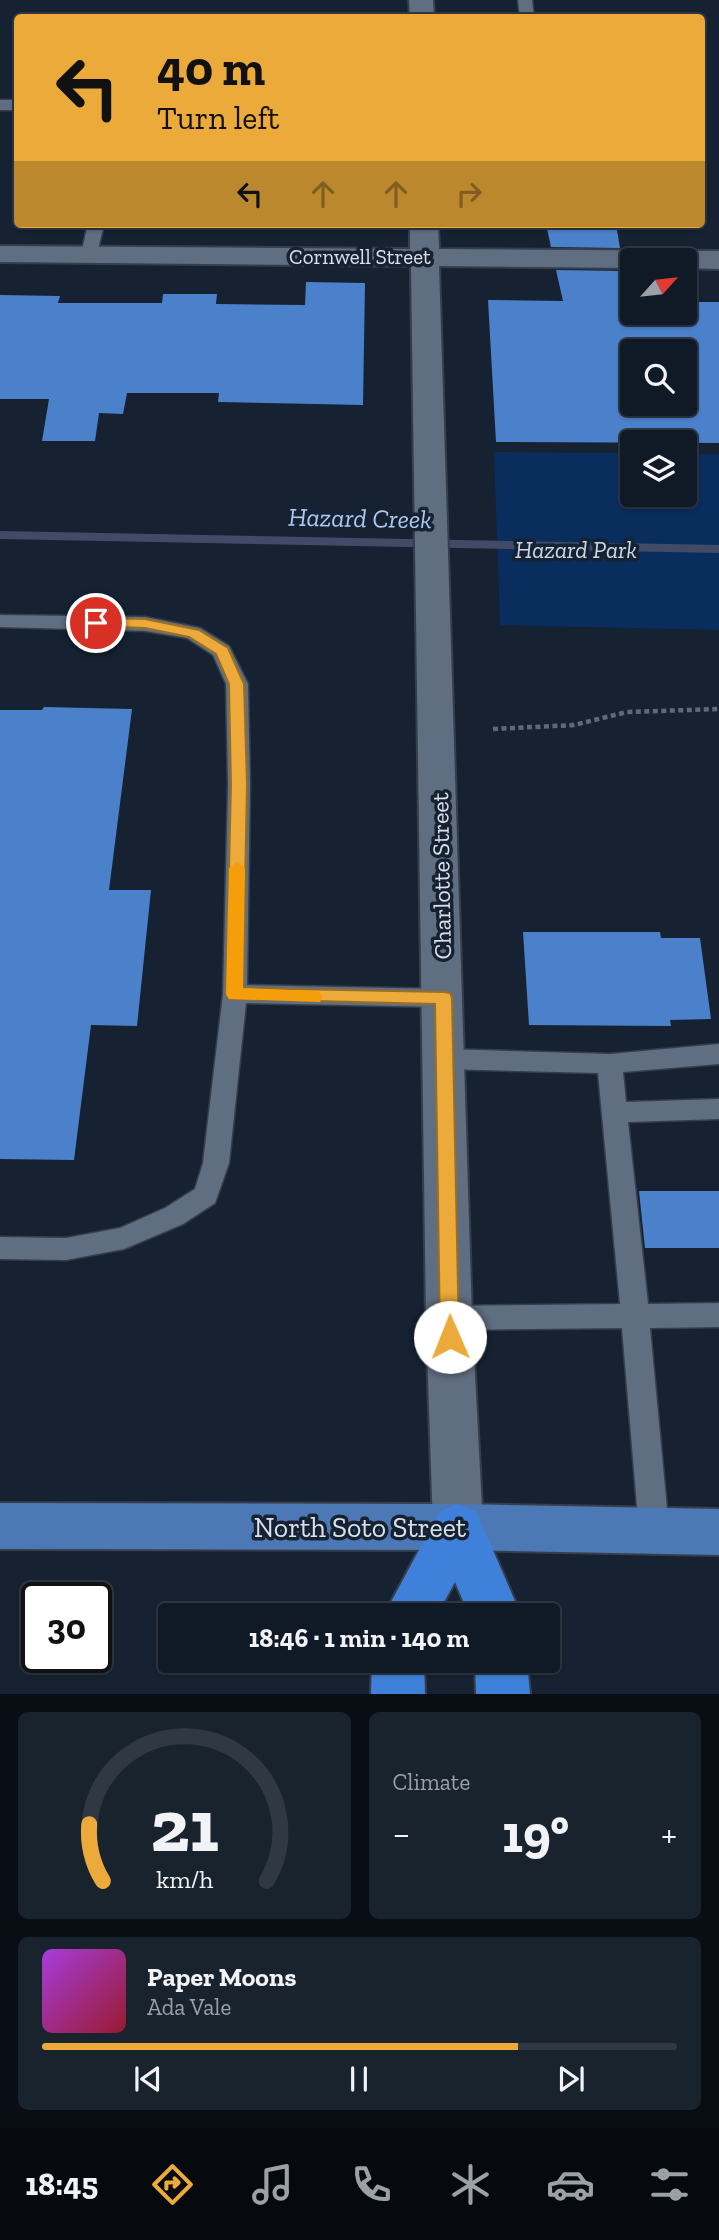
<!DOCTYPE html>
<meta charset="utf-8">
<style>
body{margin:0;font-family:"Zilla Slab",serif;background:#19232e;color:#f1f3f6;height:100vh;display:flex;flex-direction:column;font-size:26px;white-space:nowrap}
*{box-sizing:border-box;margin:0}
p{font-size:23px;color:#9ca1a7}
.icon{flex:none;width:38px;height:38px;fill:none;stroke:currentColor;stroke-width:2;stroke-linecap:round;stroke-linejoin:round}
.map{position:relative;height:1694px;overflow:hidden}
.sheet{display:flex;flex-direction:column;gap:18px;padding:18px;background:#090e15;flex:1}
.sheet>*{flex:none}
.banner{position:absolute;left:14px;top:14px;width:691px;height:214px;border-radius:7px;box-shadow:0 2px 5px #0004,0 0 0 2px #303843;background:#ebaa39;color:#111;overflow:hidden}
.needle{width:46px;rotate:63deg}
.buttons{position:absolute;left:620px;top:248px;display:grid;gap:14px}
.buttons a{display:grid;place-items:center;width:77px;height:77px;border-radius:7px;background:#101a26;box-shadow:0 2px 5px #0004,0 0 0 2px #303843;font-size:35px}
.speed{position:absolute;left:21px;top:1582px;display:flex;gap:14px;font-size:35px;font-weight:700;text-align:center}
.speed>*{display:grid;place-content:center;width:91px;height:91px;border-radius:50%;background:#101a26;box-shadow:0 2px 5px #0004,0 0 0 2px #303843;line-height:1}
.speed .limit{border:4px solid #111;border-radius:10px;background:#fff;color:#111}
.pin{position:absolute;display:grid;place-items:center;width:60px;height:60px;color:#fff;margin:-30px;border:4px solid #fff;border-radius:50%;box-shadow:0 2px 7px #0007}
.me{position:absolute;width:77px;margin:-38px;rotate:359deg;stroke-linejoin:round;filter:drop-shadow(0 0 5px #0008)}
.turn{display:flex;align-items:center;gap:24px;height:147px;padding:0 28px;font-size:32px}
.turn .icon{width:91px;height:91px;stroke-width:2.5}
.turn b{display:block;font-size:49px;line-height:60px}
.lanes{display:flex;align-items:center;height:66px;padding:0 28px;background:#0003;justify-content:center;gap:35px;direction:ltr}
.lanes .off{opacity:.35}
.big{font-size:52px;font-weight:800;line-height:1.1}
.sheet .tile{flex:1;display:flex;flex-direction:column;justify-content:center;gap:10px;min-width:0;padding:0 24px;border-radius:10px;background:#19232e}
.sheet .dial{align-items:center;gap:0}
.dial svg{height:182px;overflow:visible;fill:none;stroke:#303843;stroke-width:7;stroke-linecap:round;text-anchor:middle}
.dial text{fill:#f1f3f6;stroke:none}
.song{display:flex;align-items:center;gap:21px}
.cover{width:84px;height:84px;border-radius:10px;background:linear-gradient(135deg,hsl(280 70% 55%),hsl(350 70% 35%))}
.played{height:7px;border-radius:4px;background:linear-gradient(90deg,#ebaa39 75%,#303843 75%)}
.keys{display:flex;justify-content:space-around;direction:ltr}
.heat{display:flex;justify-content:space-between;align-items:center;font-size:38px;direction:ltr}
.sheet .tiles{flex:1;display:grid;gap:18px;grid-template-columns:1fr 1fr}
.tile:last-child{grid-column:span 2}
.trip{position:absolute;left:158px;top:1603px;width:402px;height:70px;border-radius:7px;background:#101a26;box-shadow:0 2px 5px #0004,0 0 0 2px #303843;font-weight:800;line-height:70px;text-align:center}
.tabs{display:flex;height:112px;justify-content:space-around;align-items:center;background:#060a0f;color:#9ca1a7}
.tabs .icon{width:49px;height:49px}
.tabs .selected{color:#ebaa39}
.tabs b{font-size:32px;color:#f1f3f6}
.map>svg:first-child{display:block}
.green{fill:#092d5c}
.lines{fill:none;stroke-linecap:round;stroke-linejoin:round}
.stream{fill:#414b67;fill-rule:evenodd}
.building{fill:#4b81cb;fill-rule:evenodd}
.service-casing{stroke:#363e4c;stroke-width:3}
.minor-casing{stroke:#363e4c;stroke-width:4}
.primary-casing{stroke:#363e4c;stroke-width:4}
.motorway-casing{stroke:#363e4c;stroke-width:4}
.path{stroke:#5f6a78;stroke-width:4.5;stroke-dasharray:5 3.5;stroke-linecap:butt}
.service{fill:#606e81;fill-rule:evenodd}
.minor{fill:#606e81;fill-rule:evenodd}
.primary{fill:#4c79b6;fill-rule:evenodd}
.motorway{fill:#3f81da;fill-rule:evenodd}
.route{fill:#ebaa39;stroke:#996e25;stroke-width:2}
.slow{fill:#f59e0b}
.labels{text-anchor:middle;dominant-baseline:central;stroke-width:7;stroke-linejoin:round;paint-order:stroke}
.far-street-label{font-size:21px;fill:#d9e1ec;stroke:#162232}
.park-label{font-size:24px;font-style:italic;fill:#cad8ec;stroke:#162232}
.street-label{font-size:24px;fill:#d9e1ec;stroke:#162232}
.water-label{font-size:26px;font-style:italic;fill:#acc8ef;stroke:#162232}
.near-street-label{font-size:28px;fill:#d9e1ec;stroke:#162232}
</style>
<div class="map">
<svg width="719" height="1694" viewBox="0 0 719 1694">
<rect width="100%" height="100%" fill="#162232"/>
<path class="green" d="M494 452 632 453V495H684V454H719V630L500 625Z"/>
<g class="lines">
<path class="stream" d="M0 531 719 545V553L0 539Z"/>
</g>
<path class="building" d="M546 224H616L620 248 551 247Z
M556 270 625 271 632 313H684V302H719V443L496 442 488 300 563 301ZM632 352H684V404H632Z
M306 282 365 283 363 405 218 402 219 393H127L123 414 99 413 95 441H42L49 399H0V295L60 296 58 303H162L163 294H217L216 304 305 305Z
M44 707 132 709 109 890H151L137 1026 91 1025 74 1160 0 1159V710H42Z
M523 932H660L661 938H700L711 1019 670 1020 671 1026 529 1025Z
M639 1191H719V1248H645Z"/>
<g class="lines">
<defs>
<path id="service" d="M518 0H532L534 18H520Z
M0 100H18V110H0Z
M88 224H104L97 254 89 259 81 254Z
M0 615 145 617 200 628 229 646 248 684 250 785 247 985 444 989 453 992 456 998 453 1004 444 1007 246 1003 229 1163 215 1203 183 1224 124 1249 66 1260 0 1259V1237L66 1238 120 1228 165 1208 195 1189 203 1163 223 994 228 785 226 684 213 655 187 638 145 631 0 627Z
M719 1044V1064L623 1072 626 1102 719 1099V1119L628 1122 648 1304 719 1303V1327L650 1328 669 1530 665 1540 654 1544 643 1540 639 1530 622 1328 449 1330 439 1326 435 1318 439 1310 449 1306 620 1304 598 1073 445 1069 436 1066 433 1059 436 1052 445 1049 610 1054Z"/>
<path id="minor" d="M409 0H433L434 18H410Z
M410 224H438L439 249 719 251V269L684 268V261H632V268L439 266 472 1318 483 1527 476 1543 458 1550 440 1543 433 1527 426 1318 411 266 0 262V246L410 249Z"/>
<path id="primary" d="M0 1503 458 1504 719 1509V1555L458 1550 0 1549Z"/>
<path id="motorway" d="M458 1504 476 1511 521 1615H469L455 1582 437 1615H384L440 1511Z
M372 1661H424L425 1694H371Z
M475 1661H527L530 1694H476Z"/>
</defs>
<use href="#service" class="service-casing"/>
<use href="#minor" class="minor-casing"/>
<use href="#primary" class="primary-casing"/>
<use href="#motorway" class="motorway-casing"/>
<path class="path" d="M493 729 574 725 627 712 719 709"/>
<use href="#service" class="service"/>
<use href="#minor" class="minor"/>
<use href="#primary" class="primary"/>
<use href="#motorway" class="motorway"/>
</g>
<path class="route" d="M96 618 145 619 199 630 228 648 244 684 247 785 243 988 444 992 450 993 452 998 459 1337 456 1343 450 1346 443 1343 440 1337 435 1004 229 999 226 994 231 785 229 684 216 654 189 637 145 628 91 626 89 623Z"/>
<path class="slow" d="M237 862 245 868 243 988 314 991 320 992 322 997 320 1002 229 999 226 994 229 868Z"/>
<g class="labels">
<g class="far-street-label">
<text x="360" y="256">Cornwell Street</text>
</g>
<g class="park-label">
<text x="576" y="549">Hazard Park</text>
</g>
<g class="street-label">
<text transform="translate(441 876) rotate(-91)">Charlotte Street</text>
</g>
<g class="water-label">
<text transform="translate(360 518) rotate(1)">Hazard Creek</text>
</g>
<g class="near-street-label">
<text x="360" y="1527">North Soto Street</text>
</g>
</g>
</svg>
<div class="buttons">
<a><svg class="needle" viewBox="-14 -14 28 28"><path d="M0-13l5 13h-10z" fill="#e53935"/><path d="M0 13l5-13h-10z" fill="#9ca1a7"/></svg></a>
<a><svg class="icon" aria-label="search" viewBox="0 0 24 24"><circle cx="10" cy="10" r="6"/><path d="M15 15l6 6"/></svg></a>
<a><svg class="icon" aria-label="layers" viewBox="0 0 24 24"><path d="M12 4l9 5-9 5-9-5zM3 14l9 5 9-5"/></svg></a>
</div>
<div class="speed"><div class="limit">30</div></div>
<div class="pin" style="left:96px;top:623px;background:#d93025"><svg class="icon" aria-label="arrive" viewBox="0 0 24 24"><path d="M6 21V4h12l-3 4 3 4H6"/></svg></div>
<svg class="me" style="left:450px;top:1337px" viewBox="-20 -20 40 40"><circle r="19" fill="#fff"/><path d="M0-13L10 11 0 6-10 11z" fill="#ebaa39"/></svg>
<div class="trip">18:46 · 1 min · 140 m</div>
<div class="banner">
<div class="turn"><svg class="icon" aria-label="left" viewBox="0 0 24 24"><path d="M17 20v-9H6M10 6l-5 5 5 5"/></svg><div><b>40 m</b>Turn left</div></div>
<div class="lanes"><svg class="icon" aria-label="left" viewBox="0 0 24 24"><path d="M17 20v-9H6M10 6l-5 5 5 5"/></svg><svg class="icon off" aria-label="ahead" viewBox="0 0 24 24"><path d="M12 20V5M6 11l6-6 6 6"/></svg><svg class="icon off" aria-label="ahead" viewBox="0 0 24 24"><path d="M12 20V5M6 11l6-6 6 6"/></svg><svg class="icon off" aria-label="right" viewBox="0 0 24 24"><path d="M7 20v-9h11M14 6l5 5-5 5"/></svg></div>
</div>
</div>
<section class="sheet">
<div class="tiles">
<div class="tile dial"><svg viewBox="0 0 100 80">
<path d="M14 69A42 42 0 1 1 86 69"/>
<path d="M14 69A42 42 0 0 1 8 44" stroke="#ebaa39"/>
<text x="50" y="56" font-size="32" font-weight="700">21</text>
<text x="50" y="72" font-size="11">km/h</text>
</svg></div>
<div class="tile"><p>Climate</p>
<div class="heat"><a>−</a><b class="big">19°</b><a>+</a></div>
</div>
<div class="tile">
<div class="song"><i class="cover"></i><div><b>Paper Moons</b><p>Ada Vale</p></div></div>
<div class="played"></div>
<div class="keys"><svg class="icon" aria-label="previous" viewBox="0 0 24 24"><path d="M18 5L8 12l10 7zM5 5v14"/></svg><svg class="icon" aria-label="pause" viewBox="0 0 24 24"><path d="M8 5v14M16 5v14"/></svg><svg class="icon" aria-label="next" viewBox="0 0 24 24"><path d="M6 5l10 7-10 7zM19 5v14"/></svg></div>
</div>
</div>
</section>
<nav class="tabs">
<b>18:45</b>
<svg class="icon selected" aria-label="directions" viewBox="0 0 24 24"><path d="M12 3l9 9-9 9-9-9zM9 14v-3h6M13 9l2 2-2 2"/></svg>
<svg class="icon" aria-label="music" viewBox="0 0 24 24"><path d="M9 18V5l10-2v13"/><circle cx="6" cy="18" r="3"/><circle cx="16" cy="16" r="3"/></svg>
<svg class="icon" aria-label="phone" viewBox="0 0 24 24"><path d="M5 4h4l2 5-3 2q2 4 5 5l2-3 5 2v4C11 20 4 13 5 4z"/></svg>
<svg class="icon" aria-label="climate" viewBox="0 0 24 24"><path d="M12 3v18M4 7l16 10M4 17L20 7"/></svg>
<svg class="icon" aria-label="car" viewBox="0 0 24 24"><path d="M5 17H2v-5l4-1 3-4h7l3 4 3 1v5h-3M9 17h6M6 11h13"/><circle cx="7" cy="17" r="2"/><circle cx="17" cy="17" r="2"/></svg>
<svg class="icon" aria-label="filters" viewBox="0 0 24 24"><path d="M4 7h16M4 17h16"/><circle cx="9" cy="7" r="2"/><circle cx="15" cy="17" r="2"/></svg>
</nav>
